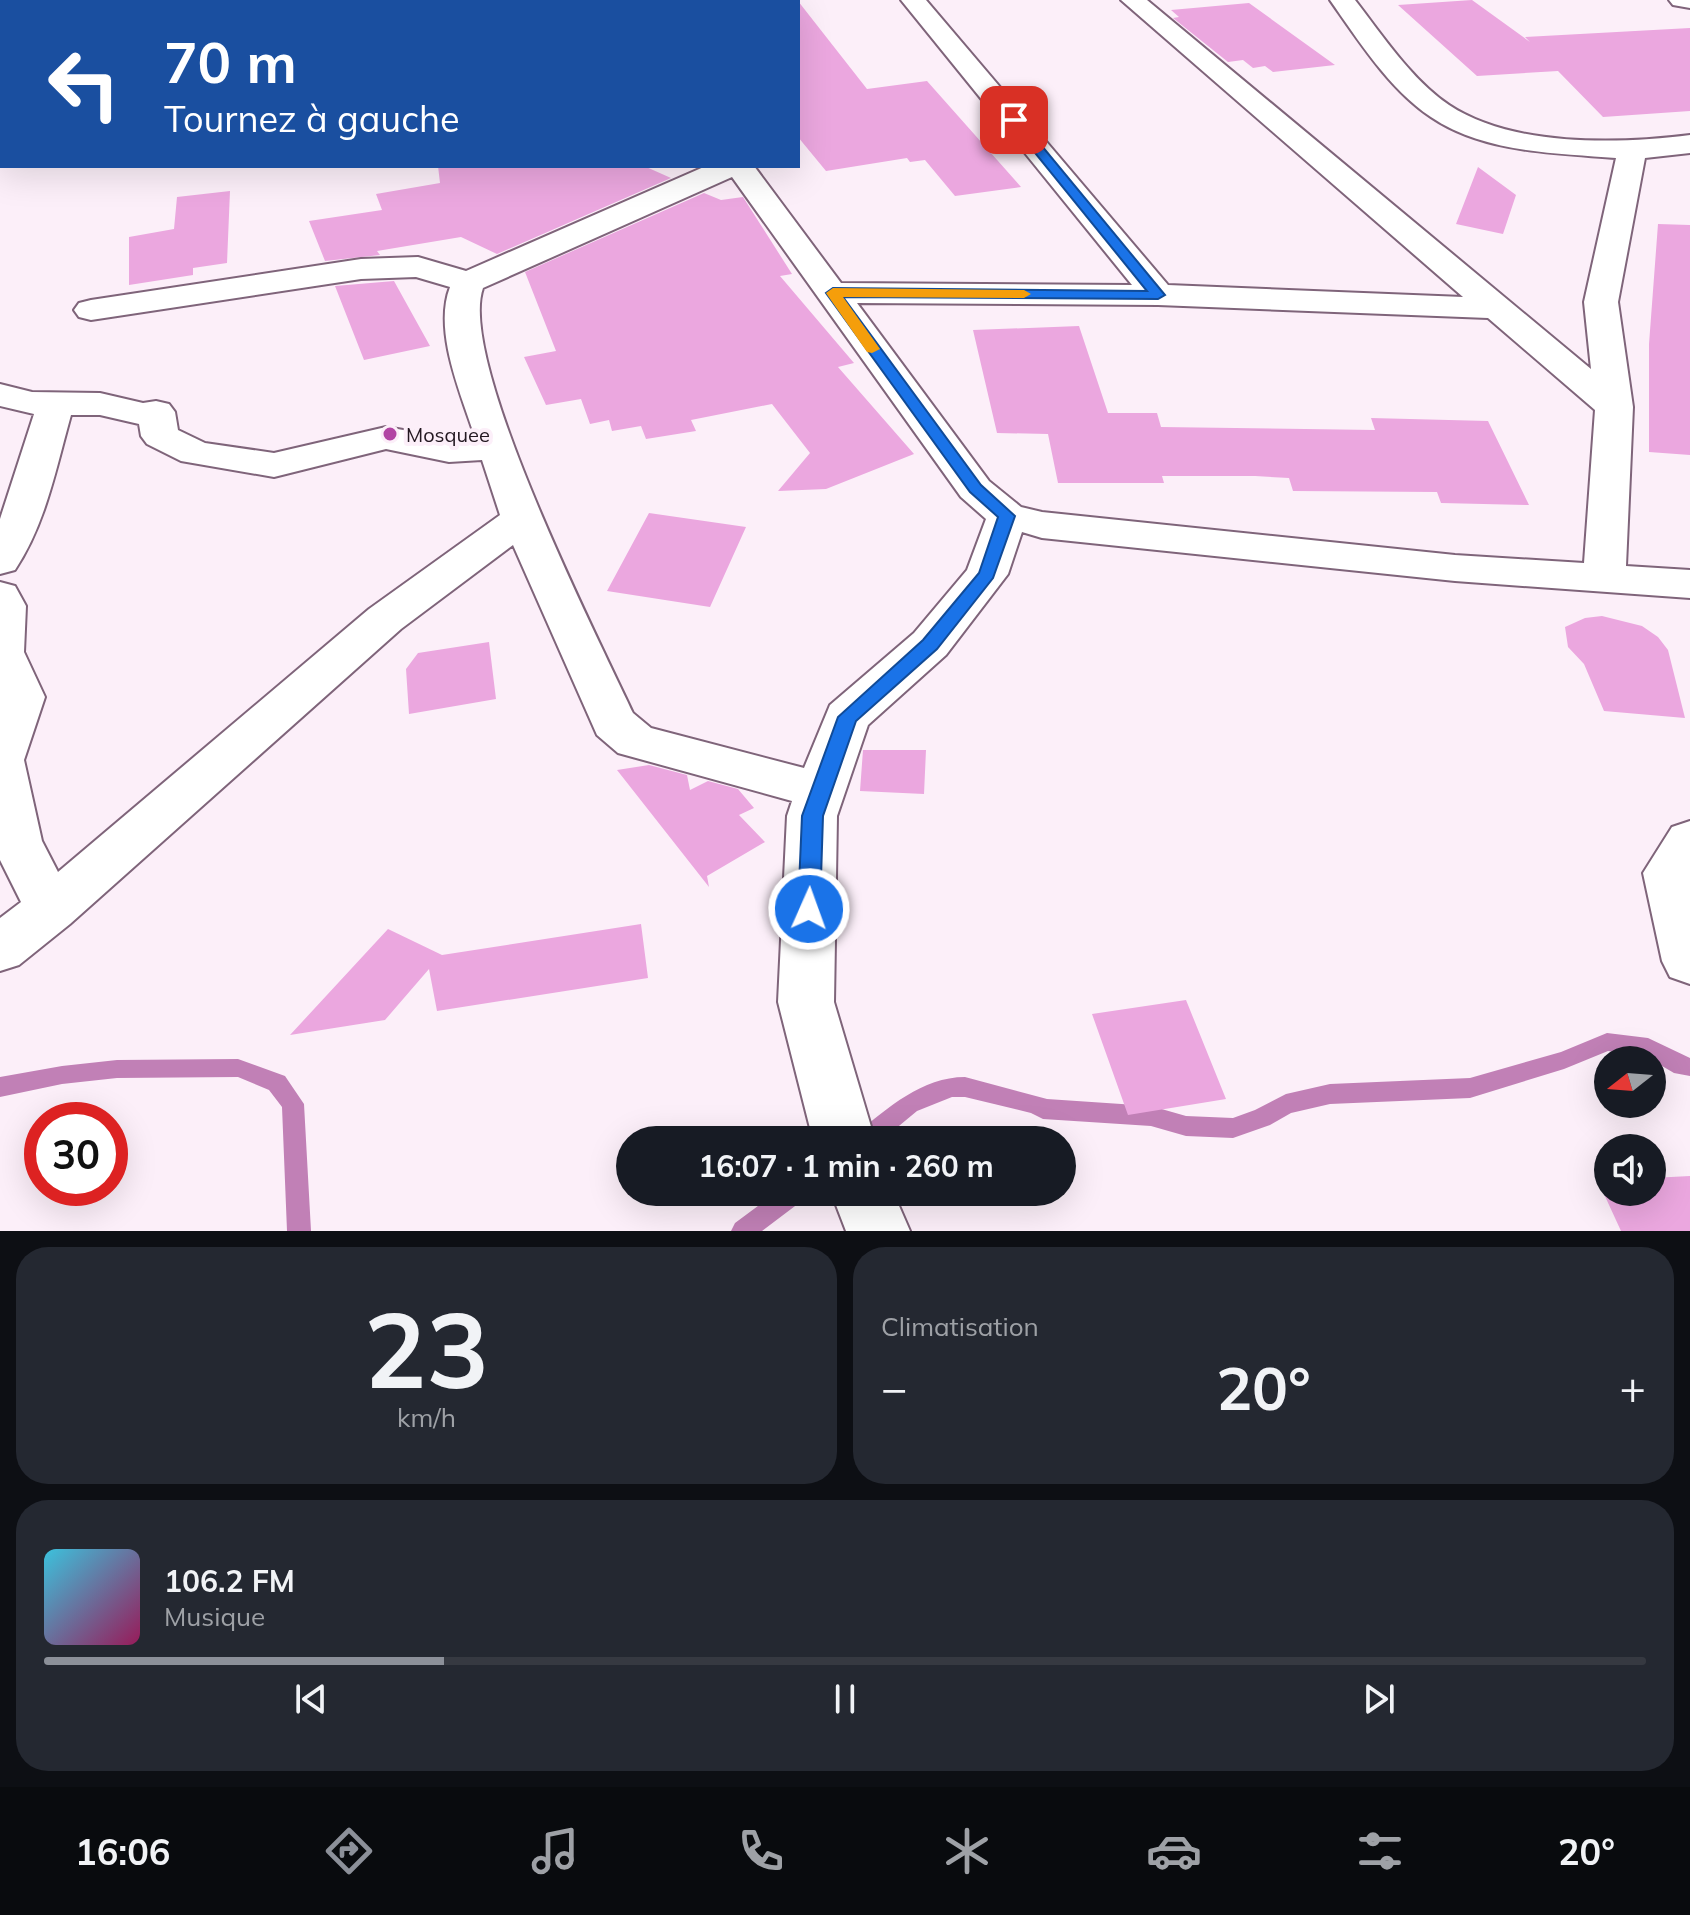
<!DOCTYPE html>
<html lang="fr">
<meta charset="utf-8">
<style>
body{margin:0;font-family:Mulish,sans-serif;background:#242831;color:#f1f3f6;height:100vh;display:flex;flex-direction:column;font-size:30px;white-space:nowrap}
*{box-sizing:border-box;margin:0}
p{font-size:26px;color:#9ea1a6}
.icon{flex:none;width:44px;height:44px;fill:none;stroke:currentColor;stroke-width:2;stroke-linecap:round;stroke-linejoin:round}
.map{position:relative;height:1231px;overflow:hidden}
.sheet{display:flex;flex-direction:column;gap:16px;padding:16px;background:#0d0f14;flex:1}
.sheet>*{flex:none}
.banner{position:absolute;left:0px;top:0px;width:800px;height:168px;box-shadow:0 8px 32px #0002;background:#1a4fa0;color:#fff;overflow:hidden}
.needle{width:52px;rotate:253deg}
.buttons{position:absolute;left:1594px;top:1046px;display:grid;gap:16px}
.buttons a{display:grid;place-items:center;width:72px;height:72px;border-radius:50%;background:#171b24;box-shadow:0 8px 32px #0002;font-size:40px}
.speed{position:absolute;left:24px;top:1102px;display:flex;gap:16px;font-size:40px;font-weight:700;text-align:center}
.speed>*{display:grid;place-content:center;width:104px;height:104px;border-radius:50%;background:#171b24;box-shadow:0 8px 32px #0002;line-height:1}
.speed .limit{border:12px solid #d22;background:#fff;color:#111}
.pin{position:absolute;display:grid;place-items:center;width:68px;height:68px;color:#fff;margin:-34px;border-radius:16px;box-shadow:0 4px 12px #0006}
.me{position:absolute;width:88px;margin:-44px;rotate:2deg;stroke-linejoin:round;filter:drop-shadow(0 0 6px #0008)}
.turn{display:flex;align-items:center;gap:28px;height:168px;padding:0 32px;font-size:36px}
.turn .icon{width:104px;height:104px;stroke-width:2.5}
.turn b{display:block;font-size:56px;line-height:68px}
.big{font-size:60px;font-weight:700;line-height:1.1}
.sheet .widget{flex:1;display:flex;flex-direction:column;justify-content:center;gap:12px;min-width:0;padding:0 28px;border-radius:32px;background:#242831}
.sheet .dial{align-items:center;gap:0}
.dial b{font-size:104px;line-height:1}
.song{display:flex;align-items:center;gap:24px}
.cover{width:96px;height:96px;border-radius:12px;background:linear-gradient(135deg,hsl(190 70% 55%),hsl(330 70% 35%))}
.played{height:8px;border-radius:4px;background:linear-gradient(90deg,#8c9099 25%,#363941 25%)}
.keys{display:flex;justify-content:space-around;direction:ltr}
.heat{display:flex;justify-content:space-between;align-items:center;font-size:44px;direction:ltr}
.sheet .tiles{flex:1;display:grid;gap:16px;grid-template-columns:1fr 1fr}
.widget:last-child{grid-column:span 2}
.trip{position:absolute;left:616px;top:1126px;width:460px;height:80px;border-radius:40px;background:#171b24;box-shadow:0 8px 32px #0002;font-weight:700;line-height:80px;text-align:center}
.dock{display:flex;height:128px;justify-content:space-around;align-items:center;background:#090b0e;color:#9ea1a6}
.dock .icon{width:56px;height:56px}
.dock .selected{color:#8c9099}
.dock b{font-size:36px;color:#f1f3f6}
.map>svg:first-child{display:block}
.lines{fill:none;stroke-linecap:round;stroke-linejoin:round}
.stream{fill:#c180b6;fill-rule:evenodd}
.building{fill:#eba7df}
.minor-casing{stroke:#7f647a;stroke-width:4}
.minor{fill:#fff;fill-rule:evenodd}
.route{fill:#1a73e8;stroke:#114b97;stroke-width:2}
.slow{fill:#f59e0b}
.poi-dot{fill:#b245a4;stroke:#fceff9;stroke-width:3}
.labels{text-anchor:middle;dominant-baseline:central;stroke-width:8;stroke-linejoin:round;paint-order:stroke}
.poi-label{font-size:20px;fill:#231821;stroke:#fceff9;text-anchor:start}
</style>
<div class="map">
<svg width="1690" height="1231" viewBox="0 0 1690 1231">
<rect width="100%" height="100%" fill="#fceff9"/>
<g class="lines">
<path class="stream" d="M1607 1033 1648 1038 1690 1058V1076L1674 1073 1645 1056 1608 1051 1564 1069 1470 1098 1330 1104 1291 1113 1270 1125 1233 1138 1186 1136 1151 1126 1043 1119 1031 1113 965 1097H952L917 1111 882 1140H854L857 1133C888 1108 922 1077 965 1077L1047 1099 1151 1106 1186 1116 1233 1118 1255 1110 1286 1094 1330 1084 1470 1078 1561 1052Z
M238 1059 285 1076 304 1104 311 1231H287L282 1107 269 1090 238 1077 117 1078 62 1084 0 1097V1077L62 1066 117 1060Z
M777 1192H806L803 1200 762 1231H731L735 1223Z"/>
</g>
<path class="building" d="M1472 0 1530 42 1525 37 1690 28V111L1603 117 1558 71 1477 76 1398 5Z
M798 1 867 89 927 81 1021 187 955 196 925 160 910 162 907 158 826 171 798 137Z
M1249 3 1335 65 1273 72 1265 66 1253 68 1243 60 1228 62 1173 18 1179 17 1171 10Z
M438 166H644L671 178 497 254 461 237 377 251 380 255 325 261 309 221 382 210 376 194 440 183Z
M1478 167 1516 195 1503 234 1456 224Z
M230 191 227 263 193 268V275L129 285V237L174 229 177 197Z
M704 193 721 200 743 197 792 274 780 276 854 363 838 367 914 454 826 489 778 491 810 453 772 404 691 420 696 431 646 439 641 426 612 431 609 420 590 424 581 399 546 405 524 357 556 351 525 272Z
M1658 224 1690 225V455L1649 452V344Z
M394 281 430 346 364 360 335 286Z
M1079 326 1108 413H1157L1161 427 1375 430 1371 418 1488 421 1529 505 1441 503 1437 492 1293 491 1289 478 1255 476H1162L1164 483H1058L1048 434 997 433 973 330Z
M649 513 746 527 710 607 607 591Z
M1602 616 1642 626 1658 637 1668 650 1685 718 1604 711 1584 664 1568 647 1565 627 1585 618Z
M489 642 496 699 409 714 406 669 418 653Z
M863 750H926L924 794 860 791Z
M649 765 687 775 690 790 708 781 738 789 754 808 739 815 765 842 707 876 709 887 617 770Z
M641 924 648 978 437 1011 429 969 385 1020 290 1035 388 929 442 955Z
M1186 1000 1226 1099 1128 1115 1092 1014Z
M1690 1176V1231H1621L1598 1181 1608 1180V1192H1652V1178Z"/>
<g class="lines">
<defs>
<path id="minor" d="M299 0H351L298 2Z
M394 0H418L393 2Z
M608 0H632L633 2H609Z
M901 0H926L1168 285 1463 297 1121 0H1147L1591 369 1584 302 1616 158C1555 153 1484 153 1431 117 1390 90 1358 40 1330 0H1355C1383 36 1411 79 1449 105 1512 147 1618 144 1690 135V153L1645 158 1618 302 1633 407 1626 566 1690 570V598L1455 581 1042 538 1022 532 1008 574 946 655 868 725 837 816 834 1002 875 1140H813L778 1002 787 816 792 801 618 753 597 735 513 545 401 629 70 924 19 965 0 971V918L21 902 0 860V582L15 586 26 606 24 652 45 697 24 760 42 841 58 872 369 609 500 515 482 460 449 462 386 449 274 477 181 461 147 444 141 436 139 424 100 415H71C56 468 46 523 15 570L0 574V519L34 414 0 406V384L32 392 100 393 143 403 156 401 169 404 175 412 178 430 205 443 274 453 386 427 449 438 475 437C461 394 433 331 450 287L416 277 361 279 91 320 79 317 74 310 79 303 91 300 361 259 418 257 466 271 706 166H754L841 283 1132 285ZM732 177 961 497 986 519 967 570 914 633 830 705 804 768 651 728 633 713C597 636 457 360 483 288ZM857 303 1158 305 1488 318 1595 410 1584 563 1455 555 1042 512 1021 507 989 481Z
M1669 0H1690V8L1673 5Z
M0 14H2V28H0Z
M1690 821V984L1670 977 1662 961 1643 873 1672 827Z
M831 1192H893L910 1231H846Z"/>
</defs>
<use href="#minor" class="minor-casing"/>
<use href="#minor" class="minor"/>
</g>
<path class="route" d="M1010 117H1018L1165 295 1158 299 843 297 981 485 1015 516 993 578 937 649 856 721 823 816 820 909 817 915 809 918 801 915 798 909 802 816 838 717 923 640 979 573 998 517 970 492 826 293 833 288 1147 291 1010 122Z"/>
<path class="slow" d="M833 288 1024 290 1031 294 1024 298 843 297 880 349 872 353 867 352 826 293Z"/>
<circle class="poi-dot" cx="390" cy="434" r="8"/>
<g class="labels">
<g class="poi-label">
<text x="406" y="434">Mosquee</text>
</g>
</g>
</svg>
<div class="buttons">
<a><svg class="needle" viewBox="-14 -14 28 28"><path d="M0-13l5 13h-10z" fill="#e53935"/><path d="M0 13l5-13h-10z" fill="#9ea1a6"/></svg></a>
<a><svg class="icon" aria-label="sound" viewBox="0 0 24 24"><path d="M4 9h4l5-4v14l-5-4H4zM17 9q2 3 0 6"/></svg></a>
</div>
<div class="speed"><div class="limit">30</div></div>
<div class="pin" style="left:1014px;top:120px;background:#d93025"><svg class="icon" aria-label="arrive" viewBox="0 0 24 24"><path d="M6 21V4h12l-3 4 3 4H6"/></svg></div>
<svg class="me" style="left:809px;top:909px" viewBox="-20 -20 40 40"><circle r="17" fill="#1a73e8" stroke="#fff" stroke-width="3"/><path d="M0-11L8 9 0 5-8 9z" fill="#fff"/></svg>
<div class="trip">16:07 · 1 min · 260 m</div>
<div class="banner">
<div class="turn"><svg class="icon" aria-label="left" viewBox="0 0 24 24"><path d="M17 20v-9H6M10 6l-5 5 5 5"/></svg><div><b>70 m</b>Tournez à gauche</div></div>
</div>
</div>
<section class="sheet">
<div class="tiles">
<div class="widget dial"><b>23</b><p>km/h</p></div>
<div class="widget"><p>Climatisation</p>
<div class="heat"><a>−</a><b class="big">20°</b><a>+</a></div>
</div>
<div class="widget">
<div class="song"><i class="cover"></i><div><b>106.2 FM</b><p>Musique</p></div></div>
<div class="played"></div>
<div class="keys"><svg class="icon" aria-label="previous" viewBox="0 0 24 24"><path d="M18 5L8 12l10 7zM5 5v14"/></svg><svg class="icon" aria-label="pause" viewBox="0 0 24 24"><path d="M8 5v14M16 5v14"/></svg><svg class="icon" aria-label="next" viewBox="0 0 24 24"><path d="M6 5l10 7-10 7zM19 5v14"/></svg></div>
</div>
</div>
</section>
<nav class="dock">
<b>16:06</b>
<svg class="icon selected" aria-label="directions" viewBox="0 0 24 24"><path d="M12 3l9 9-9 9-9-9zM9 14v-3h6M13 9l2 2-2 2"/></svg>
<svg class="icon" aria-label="music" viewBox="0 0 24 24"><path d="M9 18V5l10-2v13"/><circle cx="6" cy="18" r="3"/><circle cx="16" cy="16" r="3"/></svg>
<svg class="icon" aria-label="phone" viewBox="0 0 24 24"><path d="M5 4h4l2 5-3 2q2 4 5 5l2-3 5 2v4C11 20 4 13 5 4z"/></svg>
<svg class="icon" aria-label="climate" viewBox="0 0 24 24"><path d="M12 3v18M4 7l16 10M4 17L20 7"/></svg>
<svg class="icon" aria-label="car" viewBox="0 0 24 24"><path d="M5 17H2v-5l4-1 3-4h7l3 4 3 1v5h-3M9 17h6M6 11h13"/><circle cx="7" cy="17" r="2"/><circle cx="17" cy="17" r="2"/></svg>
<svg class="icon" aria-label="filters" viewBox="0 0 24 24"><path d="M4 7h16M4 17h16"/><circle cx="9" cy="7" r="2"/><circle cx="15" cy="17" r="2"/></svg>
<b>20°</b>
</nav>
